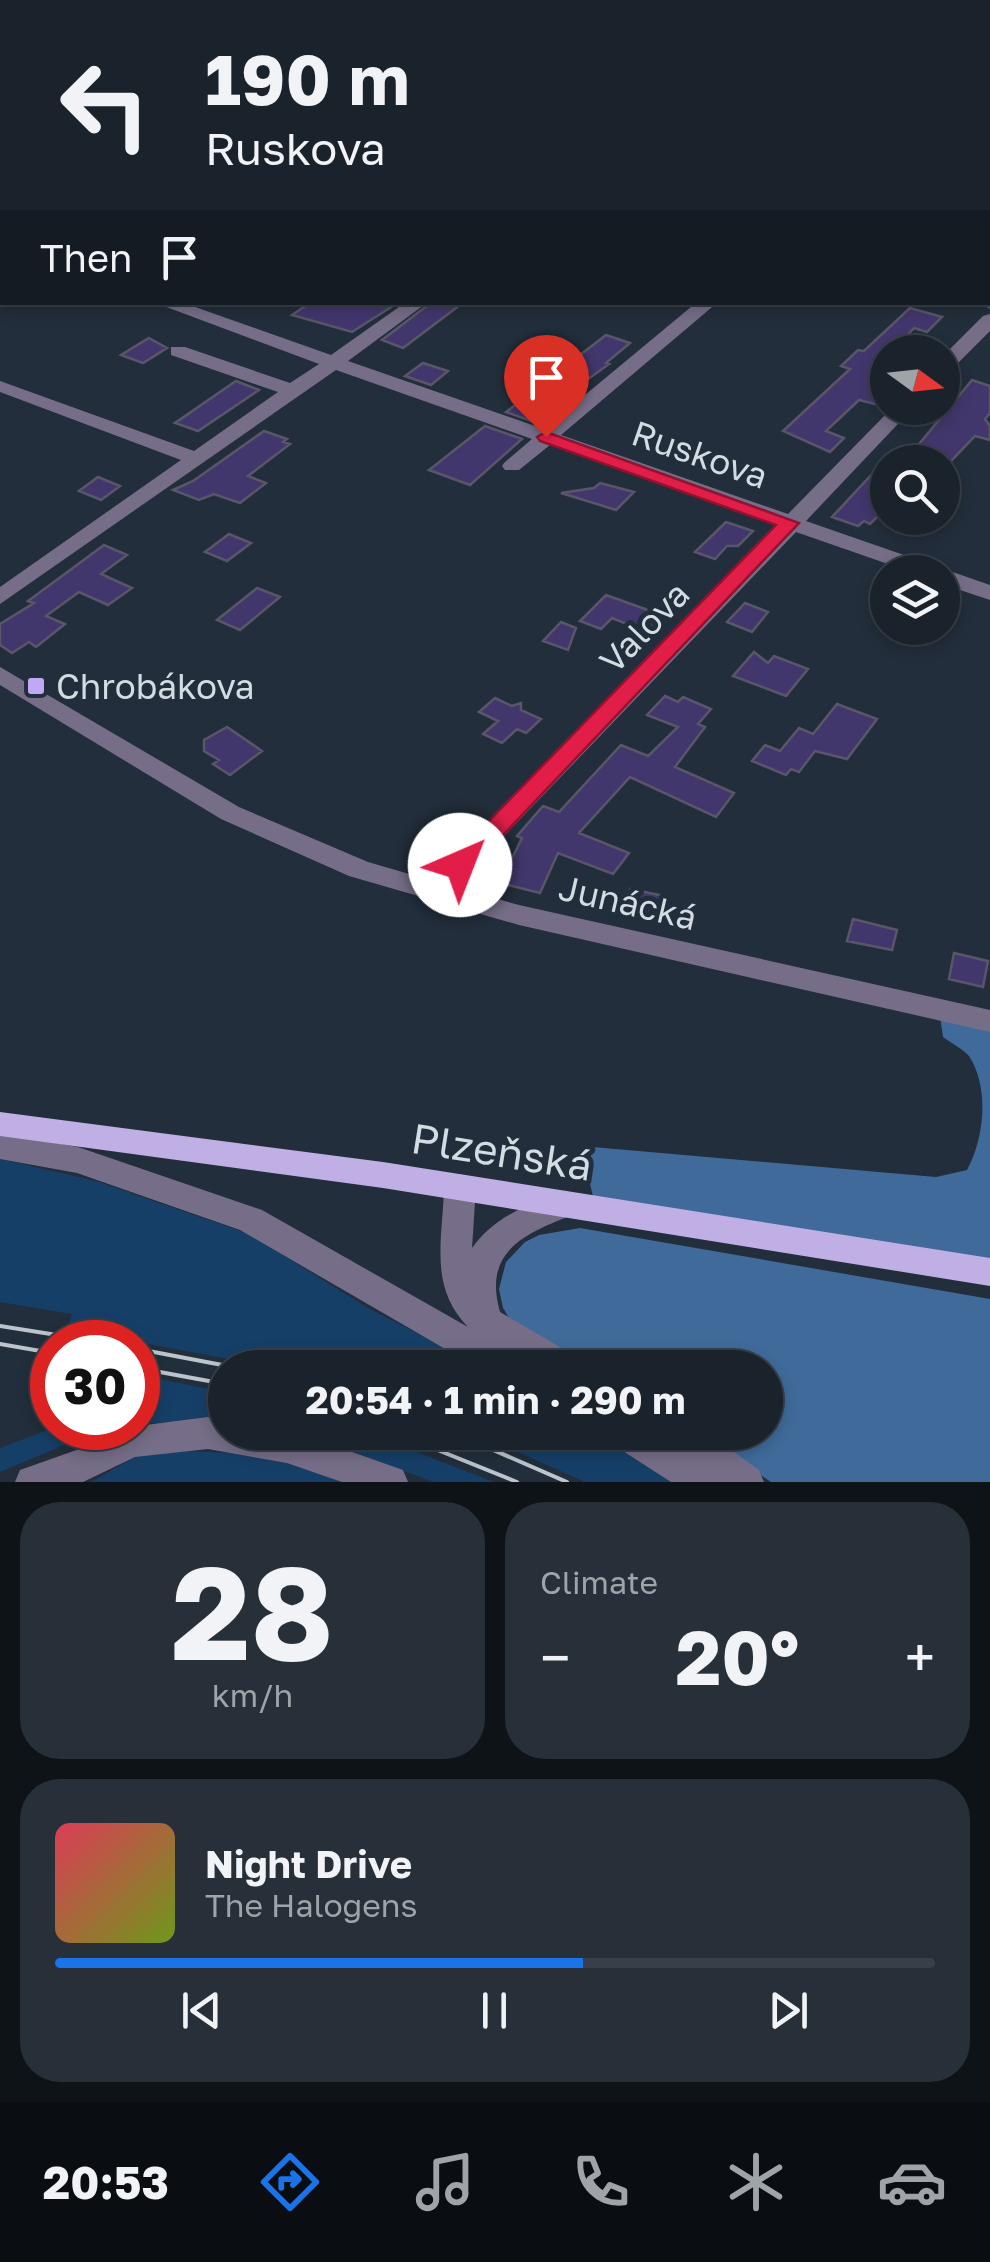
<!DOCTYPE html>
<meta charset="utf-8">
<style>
body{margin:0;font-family:"Golos Text",sans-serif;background:#272f38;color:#f1f3f6;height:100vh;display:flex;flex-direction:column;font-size:38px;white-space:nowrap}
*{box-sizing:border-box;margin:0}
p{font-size:32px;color:#9fa4a9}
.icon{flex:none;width:55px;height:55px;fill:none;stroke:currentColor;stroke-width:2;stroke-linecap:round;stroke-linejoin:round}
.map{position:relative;height:1482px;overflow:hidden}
.panel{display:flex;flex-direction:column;gap:20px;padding:20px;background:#0e1318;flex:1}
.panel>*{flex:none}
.banner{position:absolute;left:0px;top:0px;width:990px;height:305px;box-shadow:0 5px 15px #0003,0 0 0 2px #383f48;background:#1a222c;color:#f1f3f6;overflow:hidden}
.needle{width:65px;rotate:105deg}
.controls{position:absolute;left:870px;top:335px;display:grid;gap:20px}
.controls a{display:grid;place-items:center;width:90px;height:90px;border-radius:50%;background:#1a222c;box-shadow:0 5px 15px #0003,0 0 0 2px #383f48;font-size:50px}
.speed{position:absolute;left:30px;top:1320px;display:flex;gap:20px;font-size:50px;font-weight:700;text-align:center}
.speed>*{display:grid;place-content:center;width:130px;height:130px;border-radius:50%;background:#1a222c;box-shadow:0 5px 15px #0003,0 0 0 2px #383f48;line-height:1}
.speed .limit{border:15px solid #d22;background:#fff;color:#111}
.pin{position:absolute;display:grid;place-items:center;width:85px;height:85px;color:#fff;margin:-102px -42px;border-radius:50% 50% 50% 0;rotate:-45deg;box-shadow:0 0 10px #0007}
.pin .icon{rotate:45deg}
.me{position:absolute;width:110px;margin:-55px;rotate:44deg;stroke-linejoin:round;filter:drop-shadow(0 0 8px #0008)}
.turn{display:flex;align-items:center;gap:35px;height:210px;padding:0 40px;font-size:45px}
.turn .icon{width:130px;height:130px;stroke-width:2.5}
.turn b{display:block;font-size:70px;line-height:85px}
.then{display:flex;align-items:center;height:95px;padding:0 40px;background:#0003;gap:20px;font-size:38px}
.big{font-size:75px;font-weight:700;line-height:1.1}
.panel .tile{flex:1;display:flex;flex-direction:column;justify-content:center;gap:15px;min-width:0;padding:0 35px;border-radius:40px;background:#272f38}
.panel .dial{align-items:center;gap:0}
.dial b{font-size:130px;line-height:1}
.song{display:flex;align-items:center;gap:30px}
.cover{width:120px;height:120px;border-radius:15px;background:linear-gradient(135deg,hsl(350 70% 55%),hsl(80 70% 35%))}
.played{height:10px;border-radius:5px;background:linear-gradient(90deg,#1a73e8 60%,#383f48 60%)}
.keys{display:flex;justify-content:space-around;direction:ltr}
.heat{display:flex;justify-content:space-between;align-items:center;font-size:55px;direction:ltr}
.panel .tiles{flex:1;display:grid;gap:20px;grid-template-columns:1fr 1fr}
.tile:last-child{grid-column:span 2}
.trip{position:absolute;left:208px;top:1350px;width:575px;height:100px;border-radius:50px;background:#1a222c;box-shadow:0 5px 15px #0003,0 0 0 2px #383f48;font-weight:700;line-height:100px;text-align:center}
.tabs{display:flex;height:160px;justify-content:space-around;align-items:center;background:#0a0e12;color:#9fa4a9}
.tabs .icon{width:70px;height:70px}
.tabs .active{color:#1a73e8}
.tabs b{font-size:45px;color:#f1f3f6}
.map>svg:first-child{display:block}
.green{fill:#163f68}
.forest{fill:#3f6a99}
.building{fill:#42376c;stroke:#585668;stroke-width:2.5}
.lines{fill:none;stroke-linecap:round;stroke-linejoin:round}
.minor{fill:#766e88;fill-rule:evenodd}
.major{fill:#c0afe4;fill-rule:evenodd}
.tram{stroke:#bcc4cd;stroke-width:4}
.route{fill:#e11d48;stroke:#92132f;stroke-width:2.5}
.poi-dot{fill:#c0a8f4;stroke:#222e3b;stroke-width:4}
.labels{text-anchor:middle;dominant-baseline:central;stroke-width:10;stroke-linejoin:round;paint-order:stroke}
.street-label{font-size:35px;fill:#d3dbe3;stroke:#222e3b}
.poi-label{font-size:35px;fill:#d3dbe3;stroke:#222e3b;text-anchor:start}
.near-street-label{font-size:42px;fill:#d3dbe3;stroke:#222e3b}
</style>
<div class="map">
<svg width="990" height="1482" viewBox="0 0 990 1482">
<rect width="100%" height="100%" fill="#222e3b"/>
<path class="green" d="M0 1159 96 1181 249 1234 368 1308 483 1367H272L67 1329 72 1314 0 1302Z
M138 1375 225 1392V1420L152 1423 138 1393Z
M53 1428H86L87 1431 81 1438 0 1472V1448Z
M303 1433H368L494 1482H434Z
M476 1433H600L684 1482H585Z
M183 1451 260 1454 353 1482H91L138 1455Z"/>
<path class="forest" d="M932 0H990V309L979 303 988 302V2H926Z
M939 1009 990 1021V1274L596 1209 581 1146 936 1177 967 1170C984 1139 990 1088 969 1056 963 1049 951 1043 943 1037Z
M580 1228 990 1299V1482H771L699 1433 765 1432V1368L589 1367 511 1321 503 1308 499 1289 506 1262 525 1242 539 1235Z"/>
<path class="building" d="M311 302H399L352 332 292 315Z
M432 302H464L403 348 382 340Z
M910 308 942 317 927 332 914 328 892 352H888V392L875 404 859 400 826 431 844 438 830 452 783 431 850 369 841 366 858 350 864 351Z
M606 335 630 343 606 363 609 364 547 409 554 411 540 424 506 412Z
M149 338 167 348 143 363 121 355Z
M423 363 448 371 431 385 405 376Z
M972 380 990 386V413L985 419 990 426V440L975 436 951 461 915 449Z
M236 381 259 390 198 431 175 423Z
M485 426 522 439 470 485 429 470Z
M264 431 287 439 283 442 290 444 248 476 266 483 240 503 214 494 199 500 173 490 193 481Z
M888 457V519L878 516 870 524 864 521 858 526 832 517Z
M98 477 120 486 101 500 79 491Z
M600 483 634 492 616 510 561 493 594 488Z
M726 522 753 531 738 546H727L715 559 695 552Z
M229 534 251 543 227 561 205 552Z
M104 545 127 555 101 574 132 588 108 605 79 592 46 616 65 624 36 647 29 642 12 653 0 645V624L34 603 28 601Z
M257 588 280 597 240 630 217 620Z
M606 595 645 609 667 618 651 634 612 618 601 629 580 621Z
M745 603 768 612 752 632 727 622Z
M561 622 576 628 568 650 543 641Z
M754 652 768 663 774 656 808 669 786 696 733 676Z
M665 696 678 702 683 697 711 709 698 724 705 727 675 767 734 793 716 817 630 777 579 833 629 853 613 874 558 853 540 893 500 883 522 838 517 836 543 806 559 812 621 745 648 756 678 727 647 715Z
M495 698 512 706 521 703V710L541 719 526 733 517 729 502 743 483 734 498 721 479 712Z
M837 704 877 719 847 759 815 751 799 772 791 769 786 775 752 761 765 745 780 751 799 728 813 734Z
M227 727 262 751 230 775 213 764 219 760 204 751V740Z
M630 889 669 897 661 920 622 911Z
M853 919 897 930 892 950 847 941Z
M954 953 988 961 983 987 949 979Z"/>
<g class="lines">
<path class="minor" d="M99 0H121L122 2H101Z
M856 0H873L874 2H858Z
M988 27H990V36H988Z
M2 80V90L0 91V81Z
M988 238H990V249H988Z
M0 241H2V252H0Z
M153 302H181L331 355 406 302H428L348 361 544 429 697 302H718L561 435 788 514 892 408H913L806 521 990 585V600L942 584V572H911L796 532 455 887 519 905 990 1010V1032L519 925 349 876 221 819 0 685V667L239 807 368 862 430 880 777 525 550 445 519 470H505L502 466 505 462 532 439 336 370 0 604V587L181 460 0 392V381L194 451 278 392 171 355V347H185L290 383 319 364Z
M990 314V331L949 372 942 374V357L983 316Z
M0 1133 78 1147 262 1210 468 1327C428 1286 443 1239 444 1187L449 1178 460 1174 471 1178 476 1187 472 1248C495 1216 530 1203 566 1191L577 1195 582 1204 577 1213C527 1233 482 1249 500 1312L577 1357 582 1368H532L525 1364 527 1368H478L240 1230 77 1173 0 1159Z
M208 1417 225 1419V1432H296L403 1470 408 1482H342L287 1463 208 1449 135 1457 83 1482H15L20 1470 85 1447 122 1428Z
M607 1432H706L759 1470 764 1482H671L612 1444Z"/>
<path class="major" d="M0 1112 383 1162 990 1258V1286L383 1188 0 1136Z"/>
<path class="tram" d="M0 1326 101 1342
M0 1344 52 1353
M138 1349 238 1368
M138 1368 225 1384
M393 1432 517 1482
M452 1432 567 1482"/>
</g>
<path class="route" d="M546 432 799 523 469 871H452L448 865 452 859 776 525 540 441 537 437Z"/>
<rect class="poi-dot" x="26" y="676" width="20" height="20" rx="5"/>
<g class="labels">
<g class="street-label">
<text transform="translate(700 454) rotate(19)">Ruskova</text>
<text transform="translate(644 627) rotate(-46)">Valova</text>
<text transform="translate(628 902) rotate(13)">Junácká</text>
</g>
<g class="poi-label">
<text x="56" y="686">Chrobákova</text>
</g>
<g class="near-street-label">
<text transform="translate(502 1151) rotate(9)">Plzeňská</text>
</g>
</g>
</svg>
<div class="controls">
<a><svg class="needle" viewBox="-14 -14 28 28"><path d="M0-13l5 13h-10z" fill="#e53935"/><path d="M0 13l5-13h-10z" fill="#9fa4a9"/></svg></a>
<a><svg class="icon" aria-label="search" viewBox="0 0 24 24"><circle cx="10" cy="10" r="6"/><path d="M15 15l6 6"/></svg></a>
<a><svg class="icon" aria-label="layers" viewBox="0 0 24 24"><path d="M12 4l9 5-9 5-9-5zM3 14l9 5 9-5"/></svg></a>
</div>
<div class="speed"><div class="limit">30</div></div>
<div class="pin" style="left:546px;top:437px;background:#d93025"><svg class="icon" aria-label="arrive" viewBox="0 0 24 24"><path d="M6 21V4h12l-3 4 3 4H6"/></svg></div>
<svg class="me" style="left:460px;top:865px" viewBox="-20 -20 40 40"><circle r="19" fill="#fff"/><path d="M0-13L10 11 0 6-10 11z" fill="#e11d48"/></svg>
<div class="trip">20:54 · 1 min · 290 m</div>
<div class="banner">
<div class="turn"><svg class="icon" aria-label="left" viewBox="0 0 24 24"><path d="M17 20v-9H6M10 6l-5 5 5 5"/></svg><div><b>190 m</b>Ruskova</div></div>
<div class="then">Then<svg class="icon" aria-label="arrive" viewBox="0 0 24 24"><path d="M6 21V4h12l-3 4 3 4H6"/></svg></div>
</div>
</div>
<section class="panel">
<div class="tiles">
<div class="tile dial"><b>28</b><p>km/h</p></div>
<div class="tile"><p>Climate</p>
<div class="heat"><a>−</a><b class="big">20°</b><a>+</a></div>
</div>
<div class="tile">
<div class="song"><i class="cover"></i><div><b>Night Drive</b><p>The Halogens</p></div></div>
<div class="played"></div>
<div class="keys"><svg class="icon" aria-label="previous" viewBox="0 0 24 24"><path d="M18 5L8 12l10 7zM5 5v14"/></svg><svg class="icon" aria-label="pause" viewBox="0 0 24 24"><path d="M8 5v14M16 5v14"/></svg><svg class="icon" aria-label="next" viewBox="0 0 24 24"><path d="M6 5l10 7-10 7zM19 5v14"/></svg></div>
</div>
</div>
</section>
<nav class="tabs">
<b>20:53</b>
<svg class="icon active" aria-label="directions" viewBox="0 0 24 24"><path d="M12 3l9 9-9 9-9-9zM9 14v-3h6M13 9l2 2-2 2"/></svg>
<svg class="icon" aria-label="music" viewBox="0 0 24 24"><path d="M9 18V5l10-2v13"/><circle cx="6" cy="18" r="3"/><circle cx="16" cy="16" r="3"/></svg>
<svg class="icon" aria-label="phone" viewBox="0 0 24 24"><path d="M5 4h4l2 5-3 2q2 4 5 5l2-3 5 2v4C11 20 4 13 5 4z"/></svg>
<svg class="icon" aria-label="climate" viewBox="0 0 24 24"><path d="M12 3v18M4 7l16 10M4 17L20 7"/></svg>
<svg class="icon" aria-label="car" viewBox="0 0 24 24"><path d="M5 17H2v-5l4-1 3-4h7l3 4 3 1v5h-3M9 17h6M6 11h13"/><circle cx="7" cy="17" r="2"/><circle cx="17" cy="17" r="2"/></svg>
</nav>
